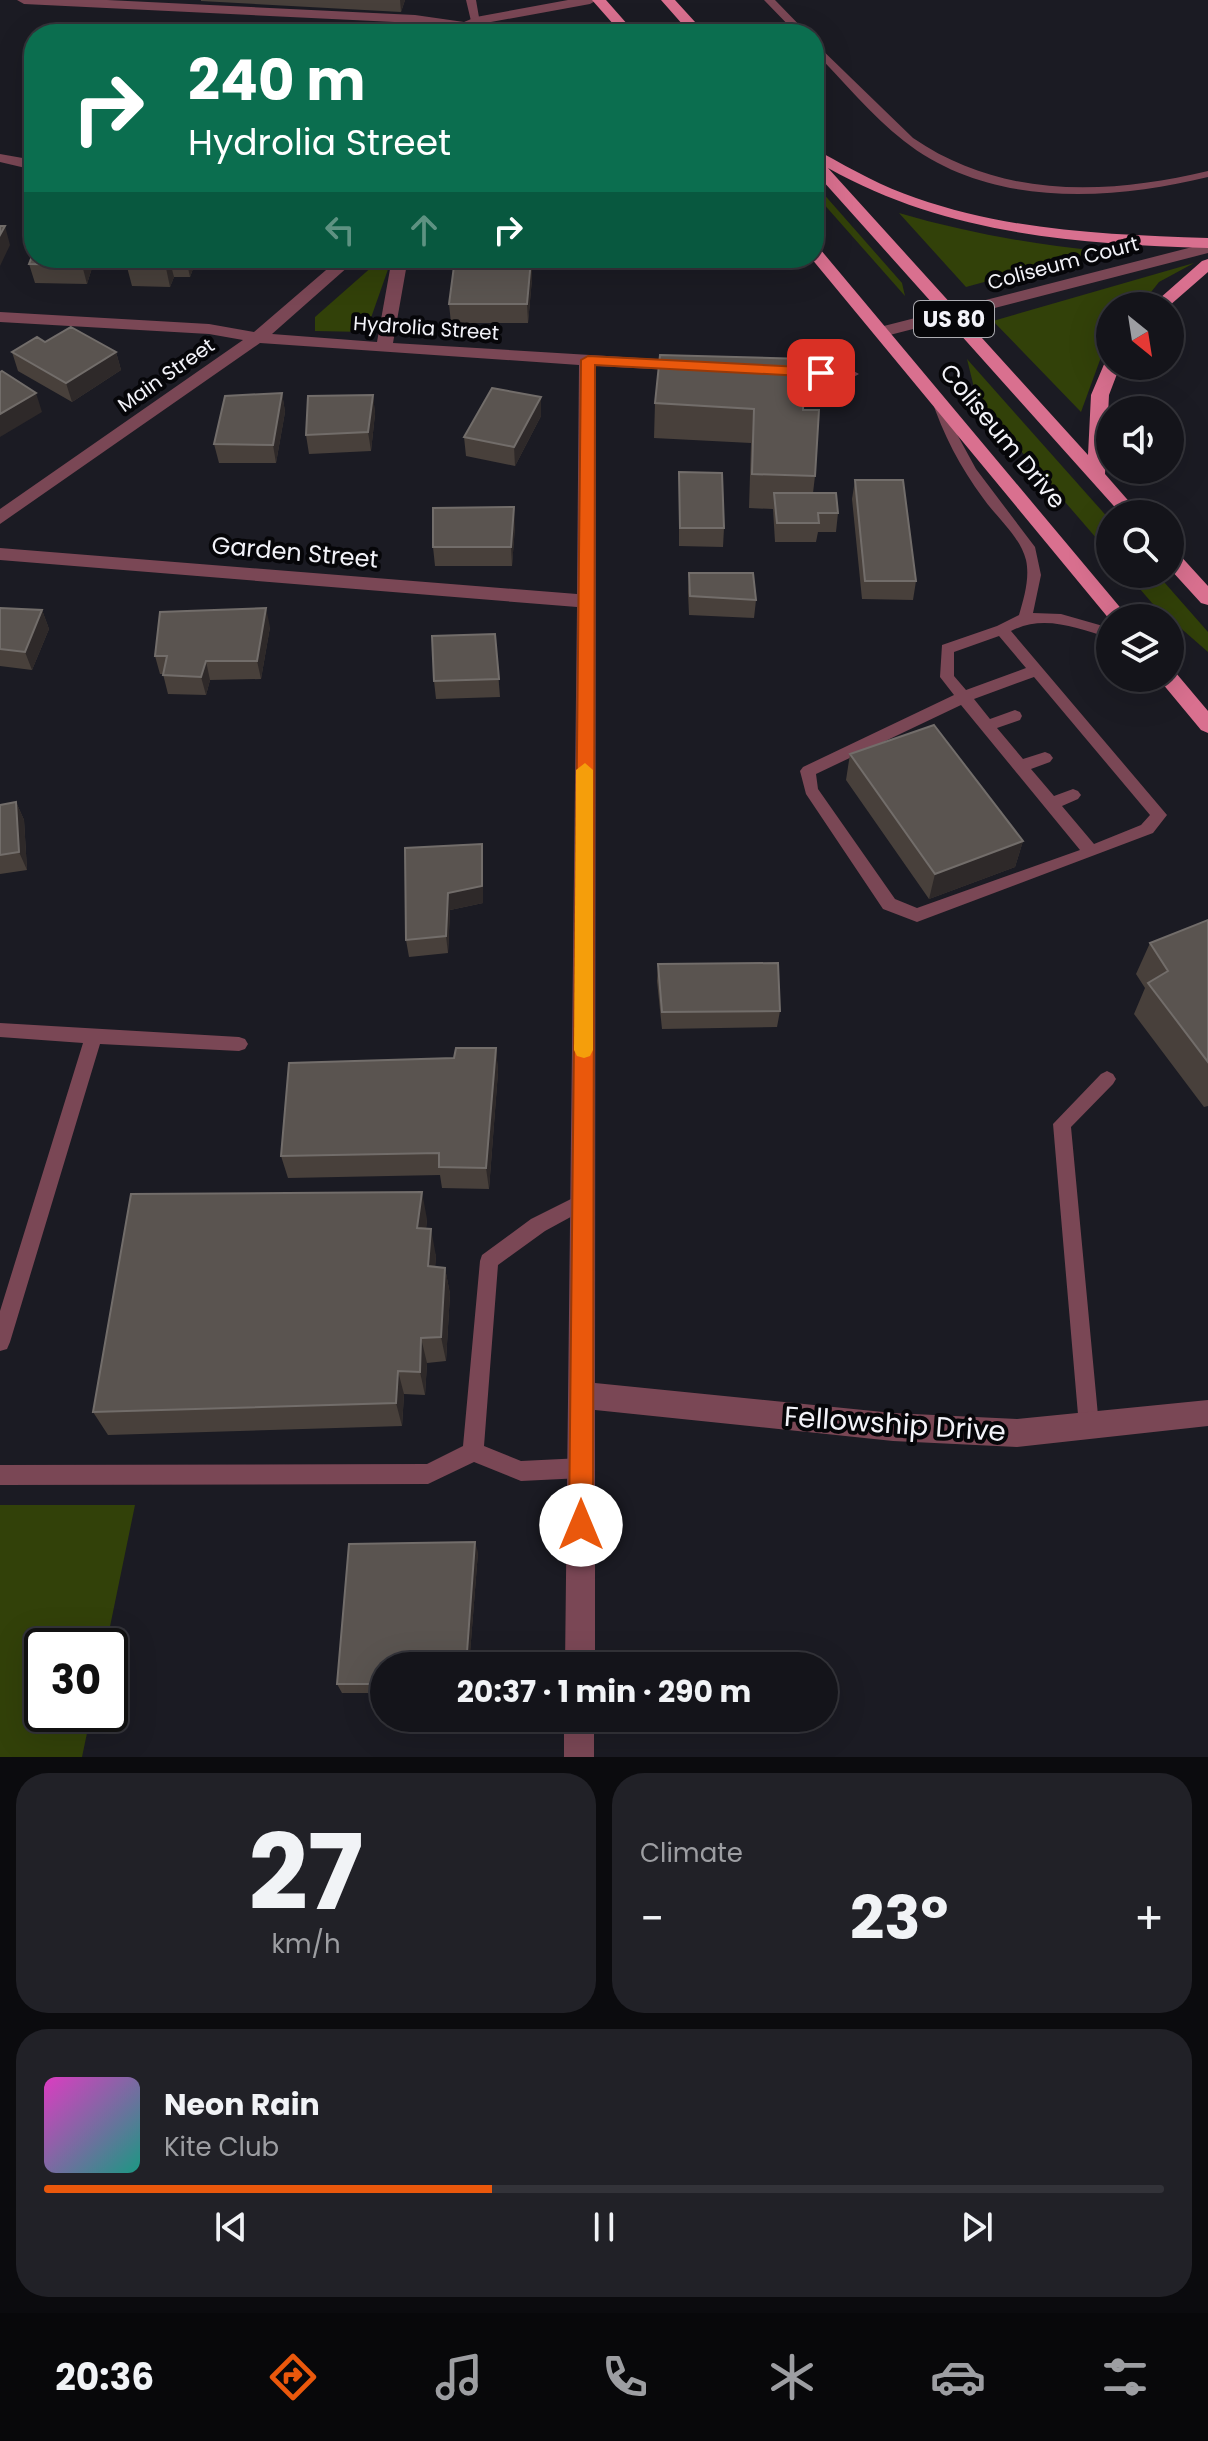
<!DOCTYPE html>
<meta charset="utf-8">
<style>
body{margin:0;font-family:Poppins,sans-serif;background:#212127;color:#f1f3f6;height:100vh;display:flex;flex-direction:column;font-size:30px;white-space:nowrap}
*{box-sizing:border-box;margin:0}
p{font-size:26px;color:#9d9ea2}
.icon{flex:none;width:44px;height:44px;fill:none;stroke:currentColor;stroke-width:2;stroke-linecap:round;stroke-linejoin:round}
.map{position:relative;height:1757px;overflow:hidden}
.panel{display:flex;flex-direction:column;gap:16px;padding:16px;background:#0b0b0e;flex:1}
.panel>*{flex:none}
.guide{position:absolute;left:24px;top:24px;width:800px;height:244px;border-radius:32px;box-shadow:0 8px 32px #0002,0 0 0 2px #333339;background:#0b6e4f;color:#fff;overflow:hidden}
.needle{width:52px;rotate:150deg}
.buttons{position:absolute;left:1096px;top:292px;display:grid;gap:16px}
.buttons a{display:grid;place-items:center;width:88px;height:88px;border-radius:50%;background:#14141a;box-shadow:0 8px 32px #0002,0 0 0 2px #333339;font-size:40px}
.speed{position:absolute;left:24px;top:1628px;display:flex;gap:16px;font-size:40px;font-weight:700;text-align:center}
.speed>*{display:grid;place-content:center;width:104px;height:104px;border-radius:50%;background:#14141a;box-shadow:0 8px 32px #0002,0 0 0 2px #333339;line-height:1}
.speed .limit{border:4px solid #111;border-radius:12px;background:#fff;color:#111}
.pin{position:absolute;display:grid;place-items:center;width:68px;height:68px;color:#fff;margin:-34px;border-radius:16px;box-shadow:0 4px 12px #0006}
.me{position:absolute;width:88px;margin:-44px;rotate:0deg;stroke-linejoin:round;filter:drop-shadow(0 0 6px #0008)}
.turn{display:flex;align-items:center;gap:28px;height:168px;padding:0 32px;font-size:36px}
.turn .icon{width:104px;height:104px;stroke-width:2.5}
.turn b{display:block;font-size:56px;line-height:68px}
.lanes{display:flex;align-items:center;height:76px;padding:0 32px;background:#0003;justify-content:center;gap:40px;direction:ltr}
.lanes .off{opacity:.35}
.big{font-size:60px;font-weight:700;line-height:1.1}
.panel .tile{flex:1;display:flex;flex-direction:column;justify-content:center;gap:12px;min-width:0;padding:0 28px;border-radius:32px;background:#212127}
.panel .dial{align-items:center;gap:0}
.dial b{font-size:104px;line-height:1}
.song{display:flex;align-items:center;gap:24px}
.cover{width:96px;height:96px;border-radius:12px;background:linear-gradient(135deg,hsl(310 70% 55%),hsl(170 70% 35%))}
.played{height:8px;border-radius:4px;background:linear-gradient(90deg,#ea580c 40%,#333339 40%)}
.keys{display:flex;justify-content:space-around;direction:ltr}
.heat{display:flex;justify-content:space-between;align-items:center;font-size:44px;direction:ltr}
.panel .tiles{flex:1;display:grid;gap:16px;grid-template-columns:1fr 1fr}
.tile:last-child{grid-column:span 2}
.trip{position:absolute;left:370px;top:1652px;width:468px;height:80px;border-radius:40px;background:#14141a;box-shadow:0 8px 32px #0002,0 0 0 2px #333339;font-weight:700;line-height:80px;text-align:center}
.tabs{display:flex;height:128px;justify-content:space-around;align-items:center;background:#08080a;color:#9d9ea2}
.tabs .icon{width:56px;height:56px}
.tabs .on{color:#ea580c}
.tabs b{font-size:36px;color:#f1f3f6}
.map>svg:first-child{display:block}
.green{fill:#324109}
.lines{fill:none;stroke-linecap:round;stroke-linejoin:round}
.service{fill:#7a4755;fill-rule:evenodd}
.minor{fill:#7a4755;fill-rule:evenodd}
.primary{fill:#d9708f;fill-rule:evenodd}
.wall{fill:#48403b}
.shaded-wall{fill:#2e2929}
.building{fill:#5a5450;stroke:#726d6a;stroke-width:2}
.route{fill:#ea580c;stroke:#983908;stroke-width:2}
.slow{fill:#f59e0b}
.labels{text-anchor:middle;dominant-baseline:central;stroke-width:8;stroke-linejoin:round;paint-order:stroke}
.far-street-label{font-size:20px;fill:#f3f3f9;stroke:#060609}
.shield{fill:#060609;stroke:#acacb1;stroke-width:2}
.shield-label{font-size:22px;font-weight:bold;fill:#f3f3f9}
.street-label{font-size:24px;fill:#f3f3f9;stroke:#060609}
.near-street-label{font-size:28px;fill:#f3f3f9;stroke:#060609}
</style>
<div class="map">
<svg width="1208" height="1757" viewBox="0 0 1208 1757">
<rect width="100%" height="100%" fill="#1b1b23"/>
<path class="green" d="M814 183 902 283 905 296 814 193Z
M899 213C964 232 1030 244 1098 251L966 287Z
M382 258H392L366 332 315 331V317Z
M1194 263 1159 282 1140 306H1110V343L1104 349 1081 412 993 321Z
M967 359 1110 520V554L977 400Z
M1127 574H1157L1208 632V652L1152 603Z
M0 1505H135L106 1646H42V1714H91L82 1757H0Z"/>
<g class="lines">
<path class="service" d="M466 0H476L480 23 471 21Z
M764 0H775L808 34H797Z
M814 42 913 138C1002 199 1107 195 1208 171V177C1110 201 989 208 904 141 871 115 843 81 814 51Z
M937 394 943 398 958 436 976 469 1035 547 1041 575 1033 613 1061 614 1110 628V638C1076 628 1044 614 1011 631L1167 815 1153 833 917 922 883 909 806 794 800 771 803 767 954 695 940 677 942 645 997 626 1019 615C1024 598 1030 578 1026 560 1020 536 996 517 983 498 960 467 943 434 931 398ZM999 636 1026 668 966 690 954 676V652ZM1034 677 1150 815 1141 825 1094 844 1062 806 1078 799 1081 795 1078 791 1073 789 1054 796 1031 769 1050 762 1053 758 1050 754 1045 752 1023 759 997 728 1020 720 1022 716 1020 712 1015 710 990 719 974 699ZM961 705 1080 850 917 908 895 899 818 789 816 774Z
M0 1023 239 1037 245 1039 248 1044 245 1049 239 1051 100 1044 10 1342 7 1349 0 1351V1311L83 1043 0 1037Z
M1107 1071 1113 1074 1116 1079 1113 1084 1071 1127 1099 1426 1096 1433 1089 1436 1082 1433 1079 1426 1053 1124 1101 1074Z
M583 1193 589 1195 592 1201 589 1207 545 1231 498 1265 484 1446 521 1461 582 1458 589 1461 592 1468 589 1475 582 1478 521 1481 474 1462 428 1484 0 1485V1465L427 1464 463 1446 480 1261 482 1255 531 1219Z"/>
<path class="minor" d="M17 0H107L415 15 464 22 476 17 568 0H597L590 4 480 24 464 34H450L453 29 415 23 24 4Z
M0 154 34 160V170L0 162Z
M1208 243V253L882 337 874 332 876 328Z
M340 258H358L272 334 377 342 392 258H408L393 343 689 361 698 366 689 371 596 366 595 1383 893 1413 1017 1419 1208 1400V1426L1017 1447 893 1441 595 1410V1666H565L577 607 0 560V548L577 594 579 365 260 343 0 524V509L243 340 209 334 0 322V312L209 324 254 332Z
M775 365 850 369 859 374 850 379 769 374 766 370Z
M564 1718H594V1757H564Z"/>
<path class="primary" d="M592 0H606L636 34H622Z
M661 0H675L706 34H691Z
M814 152 822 153C853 170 883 187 916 198 1010 231 1110 235 1208 238V248C1076 244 945 234 828 168L1088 455 1091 395 1105 362 1110 361V366H1120L1109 395 1105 474 1140 514H1121L814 171Z
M814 247 820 249 1129 618 1110 620 811 258H814Z
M1208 259V272L1169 306H1151L1202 261Z
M1170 551 1177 552 1208 586V605L1201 603 1170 569Z
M1170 671 1176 673 1208 711V733L1201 730 1162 683 1159 678H1170Z"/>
</g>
<path class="wall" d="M201 0H405L401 12 201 1Z
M95 258 87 284 35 283 29 264Z
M130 258H197L190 277H174L170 287 132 286 127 267Z
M531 260 532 279 528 323H451L449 304 491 268Z
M45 342 116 352 121 370 72 402 18 371 12 352Z
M282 393 285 412 276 463H219L214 444Z
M373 395 375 414 371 451 309 454 306 435Z
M655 403 803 410 815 476 813 493 838 513 836 532H818L816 542H775L773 509 749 508 751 443 654 438Z
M541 416 515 466 466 456 464 437Z
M679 472 724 528 723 547 679 546Z
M855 480 916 581 913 600 862 599 852 499Z
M515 526 512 566H435L433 547Z
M689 573 756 600 754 618 689 615 688 592Z
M0 608 42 610 49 629 32 670 0 666Z
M270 627 261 679 210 680 206 695 168 694 163 674H160L155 656Z
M495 634 500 697 436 699 434 681Z
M850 754 1023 841 1015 867 929 899 846 780Z
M16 802 24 820 27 870 0 874V805Z
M483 862V903L450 910 448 953 409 957 406 940Z
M1208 920V1106L1204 1107 1134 1014 1145 988 1136 974 1150 943Z
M658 964 780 1011 777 1027 662 1029 657 981Z
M496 1048 498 1072 489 1189 442 1188 440 1175 288 1178 281 1156 454 1058Z
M427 1219 426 1229 436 1256 435 1267 445 1268 450 1294 446 1361 427 1363 425 1395 404 1394 402 1426 108 1435 93 1412Z
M478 1552 469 1666H384V1693H342L337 1684Z"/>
<path class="shaded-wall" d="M400 0H405L401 12Z
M5 226 10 245 0 266V235Z
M84 258H95L87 284 82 265Z
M169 258 174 277 170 287 166 268Z
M186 258H197L190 277 186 259Z
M531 260 532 279 528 323 527 304Z
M116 352 121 370 72 402 66 383Z
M36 393 42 412 0 437V414Z
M282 393 285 412 276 463 273 445Z
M373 395 375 414 371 451 368 432Z
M541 397V416L515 466 514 447Z
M514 507 515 526 512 566 511 547Z
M266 608 270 627 261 679 257 661Z
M42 610 49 629 32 670 25 652Z
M206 661 210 680 206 695 201 677Z
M16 802 24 820 27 870 19 852Z
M1023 841 1015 867 929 899 935 874Z
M482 844 483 862V903L450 910 448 953 446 936 448 893Z
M496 1048 498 1072 489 1189 486 1168Z
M422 1192 427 1219 423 1255 417 1228Z
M431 1229 436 1256 433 1291 428 1266Z
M445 1268 450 1294 446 1361 441 1337Z
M421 1338 427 1363 425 1395 420 1372Z
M398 1371 404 1394 402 1426 396 1403Z
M475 1542 478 1552 469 1666H466Z"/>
<path class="building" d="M0 226H5L0 235Z
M34 251V258H84L82 265 29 264Z
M130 258H186H169L166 268 127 267Z
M491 259 531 260 527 304H449L454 266 492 268Z
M71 327 116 352 66 383 12 352 37 337 45 342Z
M660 355 805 359 803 410H819L815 476 752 474 754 409 655 403Z
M2 371 36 393 0 414V372Z
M492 388 541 397 514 447 464 437Z
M282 393 273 445 214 444 225 396Z
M373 395 368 432 306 435 308 396Z
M679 472 722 473 724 528H680Z
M855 480H903L916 581H865Z
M774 493H836L838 513H818L819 523H777Z
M514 507 511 547H433V508Z
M689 573H753L756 600 690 596Z
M0 608 42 610 25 652 0 649Z
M266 608 257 661H206L201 677 163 675 167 656H155L160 612Z
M495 634 499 679 434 681 432 636Z
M934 725 1023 841 935 874 850 754Z
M16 802 19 852 0 855V805Z
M482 844V886L448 893 446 936 406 940 405 848Z
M1208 920V1062L1148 983 1168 971 1150 943Z
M778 963 780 1011 662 1012 658 964Z
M456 1048H496L486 1168 439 1167V1153L281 1156 289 1063 454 1058Z
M422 1192 417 1228 431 1229 428 1266 445 1268 441 1337 421 1338 420 1372 398 1371 396 1403 93 1412 131 1194Z
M475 1542 466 1666H384V1684H337L349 1544Z"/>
<path class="route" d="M588 356 821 368 828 373 821 377 595 365 593 1525 589 1533 581 1537 573 1533 569 1525 581 360Z"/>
<path class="slow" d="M585 763 593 770V1050L590 1056 584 1058 577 1056 574 1050 576 770Z"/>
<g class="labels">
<g class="far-street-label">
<text transform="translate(1063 263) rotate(-15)">Coliseum Court</text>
<text transform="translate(426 328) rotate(4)">Hydrolia Street</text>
<text transform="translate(166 375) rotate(-35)">Main Street</text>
</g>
<rect class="shield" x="914" y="301" width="80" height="36" rx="6"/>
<g class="shield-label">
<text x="954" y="319">US 80</text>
</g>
<g class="street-label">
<text transform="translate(1003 436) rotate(50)">Coliseum Drive</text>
<text transform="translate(295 552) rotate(5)">Garden Street</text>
</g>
<g class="near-street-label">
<text transform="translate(895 1424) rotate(4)">Fellowship Drive</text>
</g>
</g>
</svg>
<div class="buttons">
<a><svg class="needle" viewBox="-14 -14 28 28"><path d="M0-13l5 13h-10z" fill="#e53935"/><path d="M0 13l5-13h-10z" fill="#9d9ea2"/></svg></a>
<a><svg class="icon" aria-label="sound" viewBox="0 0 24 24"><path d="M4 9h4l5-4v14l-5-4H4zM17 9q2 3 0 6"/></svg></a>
<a><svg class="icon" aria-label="search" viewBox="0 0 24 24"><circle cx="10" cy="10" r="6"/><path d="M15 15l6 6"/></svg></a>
<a><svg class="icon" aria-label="layers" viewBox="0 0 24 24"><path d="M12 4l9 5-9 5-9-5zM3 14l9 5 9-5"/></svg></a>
</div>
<div class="speed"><div class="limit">30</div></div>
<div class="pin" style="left:821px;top:373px;background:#d93025"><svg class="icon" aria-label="arrive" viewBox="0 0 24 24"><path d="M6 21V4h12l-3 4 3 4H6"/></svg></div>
<svg class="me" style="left:581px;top:1525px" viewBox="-20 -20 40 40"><circle r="19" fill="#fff"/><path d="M0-13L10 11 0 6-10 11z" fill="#ea580c"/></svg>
<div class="trip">20:37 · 1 min · 290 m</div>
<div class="guide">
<div class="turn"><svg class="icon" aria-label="right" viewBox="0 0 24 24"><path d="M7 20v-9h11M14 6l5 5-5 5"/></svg><div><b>240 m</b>Hydrolia Street</div></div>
<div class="lanes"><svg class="icon off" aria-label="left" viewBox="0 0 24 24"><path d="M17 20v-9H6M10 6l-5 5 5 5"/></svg><svg class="icon off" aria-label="ahead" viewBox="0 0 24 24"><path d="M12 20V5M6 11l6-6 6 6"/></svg><svg class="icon" aria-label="right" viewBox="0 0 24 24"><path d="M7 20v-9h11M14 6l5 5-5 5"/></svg></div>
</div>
</div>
<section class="panel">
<div class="tiles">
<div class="tile dial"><b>27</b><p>km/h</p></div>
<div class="tile"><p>Climate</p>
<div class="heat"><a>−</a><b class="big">23°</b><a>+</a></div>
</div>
<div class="tile">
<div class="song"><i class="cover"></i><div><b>Neon Rain</b><p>Kite Club</p></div></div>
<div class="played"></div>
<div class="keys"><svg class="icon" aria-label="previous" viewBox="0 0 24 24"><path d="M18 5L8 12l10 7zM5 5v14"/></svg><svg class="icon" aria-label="pause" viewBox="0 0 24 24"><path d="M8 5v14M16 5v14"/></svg><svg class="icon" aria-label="next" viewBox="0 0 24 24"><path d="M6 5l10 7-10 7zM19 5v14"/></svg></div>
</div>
</div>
</section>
<nav class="tabs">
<b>20:36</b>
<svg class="icon on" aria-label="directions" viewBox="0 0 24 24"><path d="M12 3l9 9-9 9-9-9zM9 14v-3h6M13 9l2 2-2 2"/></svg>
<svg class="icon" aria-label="music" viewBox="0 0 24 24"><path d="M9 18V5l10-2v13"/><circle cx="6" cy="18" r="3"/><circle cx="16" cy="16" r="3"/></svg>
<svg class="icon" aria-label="phone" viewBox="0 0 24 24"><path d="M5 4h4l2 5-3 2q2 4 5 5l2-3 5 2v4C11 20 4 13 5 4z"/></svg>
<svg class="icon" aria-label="climate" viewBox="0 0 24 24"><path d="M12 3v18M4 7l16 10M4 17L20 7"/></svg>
<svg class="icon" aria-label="car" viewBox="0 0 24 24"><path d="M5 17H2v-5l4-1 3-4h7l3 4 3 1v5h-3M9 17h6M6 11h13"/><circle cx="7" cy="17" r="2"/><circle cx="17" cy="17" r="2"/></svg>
<svg class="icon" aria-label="filters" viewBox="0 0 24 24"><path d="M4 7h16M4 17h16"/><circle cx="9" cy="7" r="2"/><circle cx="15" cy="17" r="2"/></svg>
</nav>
